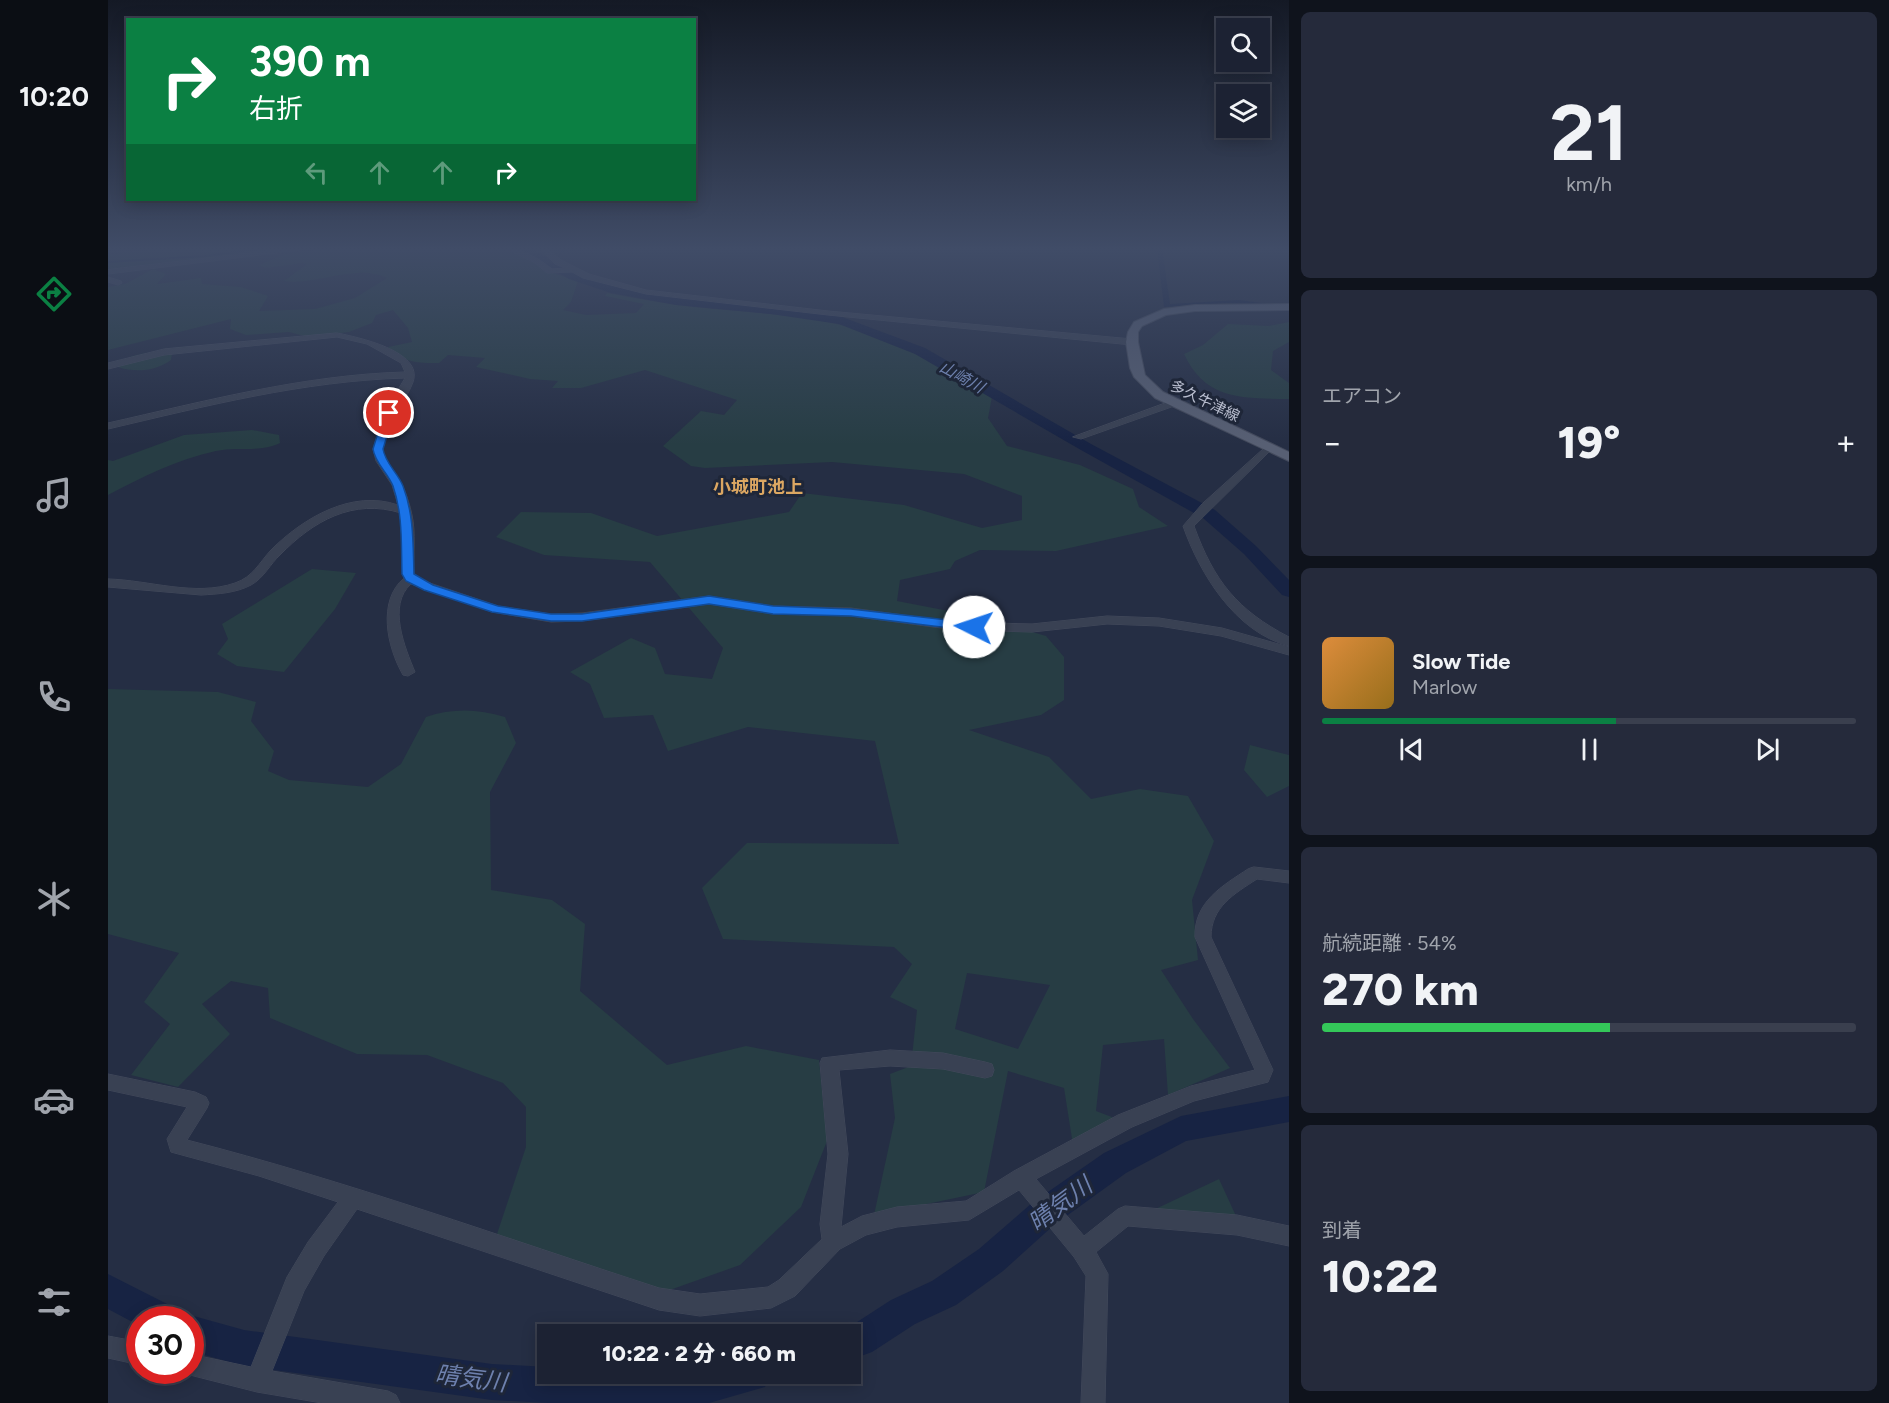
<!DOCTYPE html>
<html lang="ja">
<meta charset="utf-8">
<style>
body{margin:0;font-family:Figtree,"Noto Sans JP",sans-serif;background:#252a3b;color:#f1f3f6;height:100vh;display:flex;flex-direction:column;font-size:22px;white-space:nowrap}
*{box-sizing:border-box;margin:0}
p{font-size:20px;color:#a0a4ac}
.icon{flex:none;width:33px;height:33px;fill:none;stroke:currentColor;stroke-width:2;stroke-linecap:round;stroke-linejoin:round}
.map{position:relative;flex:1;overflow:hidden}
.drawer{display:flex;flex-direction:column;gap:12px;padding:12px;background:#0f131c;width:600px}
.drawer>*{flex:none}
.top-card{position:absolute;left:18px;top:18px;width:570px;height:183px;border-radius:0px;box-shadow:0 3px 15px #0003,0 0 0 2px #3a3f4e;background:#0b8043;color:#fff;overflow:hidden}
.fabs{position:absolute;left:1108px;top:18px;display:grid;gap:12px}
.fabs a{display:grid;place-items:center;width:54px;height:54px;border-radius:0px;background:#1c2233;box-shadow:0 3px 15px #0003,0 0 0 2px #3a3f4e;font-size:30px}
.speed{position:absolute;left:18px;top:1306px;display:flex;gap:12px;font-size:30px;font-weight:700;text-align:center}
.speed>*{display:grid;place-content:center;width:78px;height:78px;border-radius:50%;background:#1c2233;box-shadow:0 3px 15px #0003,0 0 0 2px #3a3f4e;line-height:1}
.speed .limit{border:9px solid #d22;background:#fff;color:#111}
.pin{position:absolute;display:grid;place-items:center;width:51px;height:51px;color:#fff;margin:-26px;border:3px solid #fff;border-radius:50%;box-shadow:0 2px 6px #0007}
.me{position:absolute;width:66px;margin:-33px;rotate:274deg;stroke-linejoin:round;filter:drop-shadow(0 0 4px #0008)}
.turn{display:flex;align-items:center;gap:21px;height:126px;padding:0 24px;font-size:27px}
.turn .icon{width:78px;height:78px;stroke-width:2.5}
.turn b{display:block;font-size:42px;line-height:51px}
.lanes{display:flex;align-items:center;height:57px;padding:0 24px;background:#0003;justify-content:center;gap:30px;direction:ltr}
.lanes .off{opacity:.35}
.big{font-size:45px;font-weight:800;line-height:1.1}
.drawer .widget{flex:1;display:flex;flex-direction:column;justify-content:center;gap:9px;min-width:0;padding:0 21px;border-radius:9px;background:#252a3b}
.drawer .dial{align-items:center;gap:0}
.dial b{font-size:78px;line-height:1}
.song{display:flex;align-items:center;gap:18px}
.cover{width:72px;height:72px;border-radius:9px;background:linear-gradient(135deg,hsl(30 70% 55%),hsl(40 70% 35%))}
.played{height:6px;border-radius:3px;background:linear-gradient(90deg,#0b8043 55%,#3a3f4e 55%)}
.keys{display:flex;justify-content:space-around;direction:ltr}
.heat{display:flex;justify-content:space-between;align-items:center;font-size:33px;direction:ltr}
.charge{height:9px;border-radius:4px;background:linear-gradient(90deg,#34c759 54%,#3a3f4e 0)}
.trip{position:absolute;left:429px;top:1324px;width:324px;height:60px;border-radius:0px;background:#1c2233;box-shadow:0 3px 15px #0003,0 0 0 2px #3a3f4e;font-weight:800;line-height:60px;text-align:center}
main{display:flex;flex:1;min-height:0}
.tabs{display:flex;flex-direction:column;width:108px;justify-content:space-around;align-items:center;background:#0b0e14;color:#a0a4ac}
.tabs .icon{width:42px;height:42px}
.tabs .on{color:#0b8043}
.tabs b{font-size:27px;color:#f1f3f6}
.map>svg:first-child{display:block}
.green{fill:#273d44;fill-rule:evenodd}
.water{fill:#172343}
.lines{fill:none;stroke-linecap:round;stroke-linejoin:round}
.stream{stroke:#172343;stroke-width:2}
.river{fill:#172343;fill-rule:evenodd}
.minor-casing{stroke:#434a5c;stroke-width:1}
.major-casing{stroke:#434a5c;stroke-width:2}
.minor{fill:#394153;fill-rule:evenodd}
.major{fill:#575f73;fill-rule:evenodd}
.route{fill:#1a73e8;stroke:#114b97;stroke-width:1.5}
.labels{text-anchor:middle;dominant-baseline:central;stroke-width:6;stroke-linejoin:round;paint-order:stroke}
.far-street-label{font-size:15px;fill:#b7bccd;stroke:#1e2638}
.far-water-label{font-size:16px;font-style:italic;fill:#6e81ae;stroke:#1e2638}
.far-quarter-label{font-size:18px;font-weight:bold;fill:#dca762;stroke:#1e2638}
.near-water-label{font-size:24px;font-style:italic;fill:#6e81ae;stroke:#1e2638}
</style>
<main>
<nav class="tabs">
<b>10:20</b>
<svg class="icon on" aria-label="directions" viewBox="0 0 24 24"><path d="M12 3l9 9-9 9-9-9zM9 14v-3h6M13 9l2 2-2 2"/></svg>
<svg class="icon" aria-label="music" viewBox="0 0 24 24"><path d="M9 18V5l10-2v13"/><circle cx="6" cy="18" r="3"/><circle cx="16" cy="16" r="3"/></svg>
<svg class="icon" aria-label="phone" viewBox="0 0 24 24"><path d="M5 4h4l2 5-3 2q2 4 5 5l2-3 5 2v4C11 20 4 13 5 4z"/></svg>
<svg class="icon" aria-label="climate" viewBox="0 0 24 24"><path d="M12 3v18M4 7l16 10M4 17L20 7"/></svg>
<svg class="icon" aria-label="car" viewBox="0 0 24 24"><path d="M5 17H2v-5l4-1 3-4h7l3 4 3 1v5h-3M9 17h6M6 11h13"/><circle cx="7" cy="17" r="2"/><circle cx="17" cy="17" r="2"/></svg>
<svg class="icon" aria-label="filters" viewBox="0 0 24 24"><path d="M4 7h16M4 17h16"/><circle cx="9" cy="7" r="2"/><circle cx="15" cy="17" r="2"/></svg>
</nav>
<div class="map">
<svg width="1181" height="1403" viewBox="0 0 1181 1403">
<rect width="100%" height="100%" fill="#252e44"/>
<path class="green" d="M60 248H198L97 261 49 263 0 271V255Z
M222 248H393L423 260 442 272 470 281 463 302 455 310 478 315 528 313 536 304 497 296 499 293C528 298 557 304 586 307 641 313 696 314 749 329 797 343 841 373 884 397L880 418 899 446 972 465 1025 489 1031 507 1060 526 948 551 872 550 847 561 842 569 792 580 789 601 877 618 938 636 956 657V700L933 715 861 730 941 757 983 799 1032 789 1080 796 1106 841 1084 900 1090 960 1053 970 1085 1019 1122 1068 1060 1095 1056 1039 995 1045 988 1111 1009 1119 965 1145 956 1088 900 1071 876 1192 766 1215 787 1118 782 1074 803 1066 809 1010 782 997 804 964 786 947 615 939 594 888 639 843 791 844 767 741 640 727 560 751 545 715 496 718 482 684 462 672 523 638 547 648 557 674 604 679 615 648 542 562 436 555 388 537 413 512 483 513 549 536 681 512 694 493 796 505 874 528 914 520V496L856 474 724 462 597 468 583 466 555 446 593 411 616 415 629 400 537 370 473 388H444L450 381 422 379 368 367 377 358 340 355 331 363C309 363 296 363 280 347L304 342 300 328 285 310 268 315 264 323 241 332 200 337 181 332 138 335 122 329 123 319 0 350V287L17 284 45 269 58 274 49 284 93 278 94 284 133 287 160 296 151 311 207 309 247 298 279 278C248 263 209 286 176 281L199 264 194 263 158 268 151 265 177 254ZM859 973 942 985 910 1049 847 1029Z
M1181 322V342L1165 351 1163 370 1181 383V399C1135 398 1098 401 1076 354L1095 345 1120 324 1161 326Z
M57 351 64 353 63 360C48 371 28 373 10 367 17 353 43 353 57 351Z
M144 430 171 435 172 443C152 453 129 446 108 451 70 459 34 477 0 495V460L5 461 76 435Z
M204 569 248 573 227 609 176 672 129 666 109 654 120 639 114 624Z
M0 689 110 692 148 702 143 721 166 751 160 771 181 780 260 787 293 764 318 717C345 708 370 709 397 717L408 743 382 792 383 890 444 900 477 924 472 991 559 1065 638 1046 711 1060 719 1141 693 1207 632 1265 559 1291 388 1237 418 1147V1107L395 1083 319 1055 249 1054 162 1018 160 988 123 981 94 1004 122 1034 70 1087 23 1075 62 1024 36 1002 71 953 0 934Z
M1142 745 1181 755V786L1159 797 1136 770Z
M1111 1179 1134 1229 1022 1221Z"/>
<path class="water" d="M1049 248H1054L1062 304 1131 300 1168 305 1118 303 1056 307Z"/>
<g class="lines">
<path class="stream" d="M451 256 457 248
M0 262 97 256 156 248"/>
<path class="river" d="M409 248H423L469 275 509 287 568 297 663 306 734 317 817 348 983 444 1107 510 1148 546 1181 580V597L1174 595 1136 554 1095 518 973 450 807 354 731 324 663 314 568 305 503 293 461 279Z
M1181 1096V1122L1078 1141 1018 1173 946 1225 895 1271 848 1305 807 1324 764 1352 742 1360V1335H727L730 1330 746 1324 783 1300 824 1281 871 1249 924 1203 996 1153 1073 1116Z
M0 1274 67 1308 72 1320 82 1315 136 1330 384 1364 440 1367V1374H662L657 1387 601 1403H439L384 1400 136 1366 82 1351V1320H32V1326L0 1309Z"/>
<defs>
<path id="minor" d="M184 248H208L0 274V270Z
M397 248C414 248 430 258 444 269L457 268 447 264 432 248H439L453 260 481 274 538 290 720 311 1024 339 1028 342 1024 345 720 315 538 294 475 278 464 272 439 273 427 263Z
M0 277 13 281 14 283 10 285 0 282Z
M229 333C249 337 316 351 305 382 297 404 277 422 275 448 274 462 288 473 294 484 298 493 302 505 304 515 308 533 305 555 306 574L316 581 390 606 443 614 474 613 601 596 665 606 743 608 848 622 924 624 999 616 1051 618 1114 628 1181 647V655L1113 636 1051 626 999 624 924 632 848 630 743 616 665 614 601 604 474 621 443 622 384 612 303 584C279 605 297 648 307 672L300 676 295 675C279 647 269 601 296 578L294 516 293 513C245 498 205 521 172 555 162 564 156 578 143 585 128 593 110 594 93 595L0 587V579C41 580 87 597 127 583 145 577 151 563 163 550 195 518 244 489 290 505L284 485 268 461 265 449 276 413 297 378C195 381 98 406 0 429V423C98 401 195 375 297 372L293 363 259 344 229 337 56 355 0 369V363L56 349Z
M1066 400 1071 403 1069 405 973 439 965 437Z
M1160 445 1165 448 1163 450 1086 526C1106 581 1129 610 1181 637V646C1127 632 1092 574 1075 526L1094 504Z
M1146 867 1181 871V883L1149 879C1126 894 1103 907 1103 937L1165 1070 1160 1082 1086 1101 1024 1127 928 1179 976 1236 1010 1209 1017 1206 1129 1215 1181 1226V1246L1129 1235 1020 1226 988 1252 1000 1274 997 1403H973L978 1276 966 1257 911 1190 861 1220 789 1227 758 1235 732 1249 687 1296 663 1308 592 1316 551 1310 249 1209 216 1256 196 1291 164 1371 280 1391 288 1395 292 1403H214L149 1392 74 1373 73 1371H82V1354L143 1367 179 1277 200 1242 230 1202 151 1176 63 1152 59 1139 79 1107 0 1090V1074L87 1092 98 1097 101 1103 99 1108 79 1140C239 1181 394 1237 551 1288L592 1294 660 1287 671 1280 714 1239 712 1224 720 1154 712 1063 714 1058 782 1050 835 1053 877 1062 884 1064 886 1070 884 1076 877 1078 835 1069 782 1066 731 1070 740 1154 733 1227 754 1216 789 1207 858 1201 906 1171 1010 1115 1083 1086 1147 1070 1087 937C1086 902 1114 886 1140 869Z
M0 1336 32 1342V1365L0 1358Z"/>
<path id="major" d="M1181 304V310L1087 311 1058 315 1034 326 1030 332V342L1037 375 1055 392 1181 452V461L1047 398 1026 377 1022 368 1018 342 1020 332 1026 322 1056 309 1087 305Z"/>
</defs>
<use href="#minor" class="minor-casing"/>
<use href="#major" class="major-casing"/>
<use href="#minor" class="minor"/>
<use href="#major" class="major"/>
</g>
<linearGradient id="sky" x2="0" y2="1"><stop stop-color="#141925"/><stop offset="0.56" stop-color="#404c67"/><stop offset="1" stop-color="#404c67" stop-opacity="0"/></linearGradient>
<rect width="1181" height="445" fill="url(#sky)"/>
<path class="route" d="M281 410 286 413 275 449C277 463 290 473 295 486 306 515 305 544 306 574L325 585 390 606 443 614H474L601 596 665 606 743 609 866 623 872 627 866 631 743 616 665 614 601 604 474 621H443L384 612 316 590 298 581 294 574C293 544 295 515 285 486 280 473 267 463 265 449L276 413Z"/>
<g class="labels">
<g class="far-street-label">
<text transform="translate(1097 401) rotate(26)">多久牛津線</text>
</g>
<g class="far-water-label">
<text transform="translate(854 377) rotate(29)">山崎川</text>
</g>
<g class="far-quarter-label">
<text x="650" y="487">小城町池上</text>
</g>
<g class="near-water-label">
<text transform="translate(952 1204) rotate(-37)">晴気川</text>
<text transform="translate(363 1378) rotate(7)">晴気川</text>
</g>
</g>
</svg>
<div class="fabs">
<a><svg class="icon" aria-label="search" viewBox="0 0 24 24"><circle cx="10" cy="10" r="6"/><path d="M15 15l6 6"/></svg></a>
<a><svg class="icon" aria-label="layers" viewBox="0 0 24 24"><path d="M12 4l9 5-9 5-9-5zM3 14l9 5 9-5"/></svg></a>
</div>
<div class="speed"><div class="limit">30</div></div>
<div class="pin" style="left:281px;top:413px;background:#d93025"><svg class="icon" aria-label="arrive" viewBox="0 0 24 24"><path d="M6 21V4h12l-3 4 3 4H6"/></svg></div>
<svg class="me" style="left:866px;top:627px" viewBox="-20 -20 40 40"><circle r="19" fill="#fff"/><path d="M0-13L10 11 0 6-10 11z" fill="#1a73e8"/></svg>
<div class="trip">10:22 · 2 分 · 660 m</div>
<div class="top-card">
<div class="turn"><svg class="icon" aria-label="right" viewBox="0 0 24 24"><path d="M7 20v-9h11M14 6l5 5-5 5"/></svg><div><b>390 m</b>右折</div></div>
<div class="lanes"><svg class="icon off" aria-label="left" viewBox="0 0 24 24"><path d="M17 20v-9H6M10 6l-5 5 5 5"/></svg><svg class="icon off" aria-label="ahead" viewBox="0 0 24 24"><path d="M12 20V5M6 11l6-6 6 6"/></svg><svg class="icon off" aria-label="ahead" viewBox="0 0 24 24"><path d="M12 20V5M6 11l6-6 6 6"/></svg><svg class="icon" aria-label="right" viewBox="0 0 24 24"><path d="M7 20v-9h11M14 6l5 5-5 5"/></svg></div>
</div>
</div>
<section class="drawer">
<div class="widget dial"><b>21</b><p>km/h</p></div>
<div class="widget"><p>エアコン</p>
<div class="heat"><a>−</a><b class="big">19°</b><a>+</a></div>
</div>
<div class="widget">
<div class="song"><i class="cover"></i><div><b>Slow Tide</b><p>Marlow</p></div></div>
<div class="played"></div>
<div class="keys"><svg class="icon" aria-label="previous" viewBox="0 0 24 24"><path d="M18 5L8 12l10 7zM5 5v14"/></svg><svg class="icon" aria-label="pause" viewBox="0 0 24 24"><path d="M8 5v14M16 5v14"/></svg><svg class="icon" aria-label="next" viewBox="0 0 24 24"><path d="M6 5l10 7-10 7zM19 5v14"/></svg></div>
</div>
<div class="widget"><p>航続距離 · 54%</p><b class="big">270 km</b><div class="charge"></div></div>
<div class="widget"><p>到着</p><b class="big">10:22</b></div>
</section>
</main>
